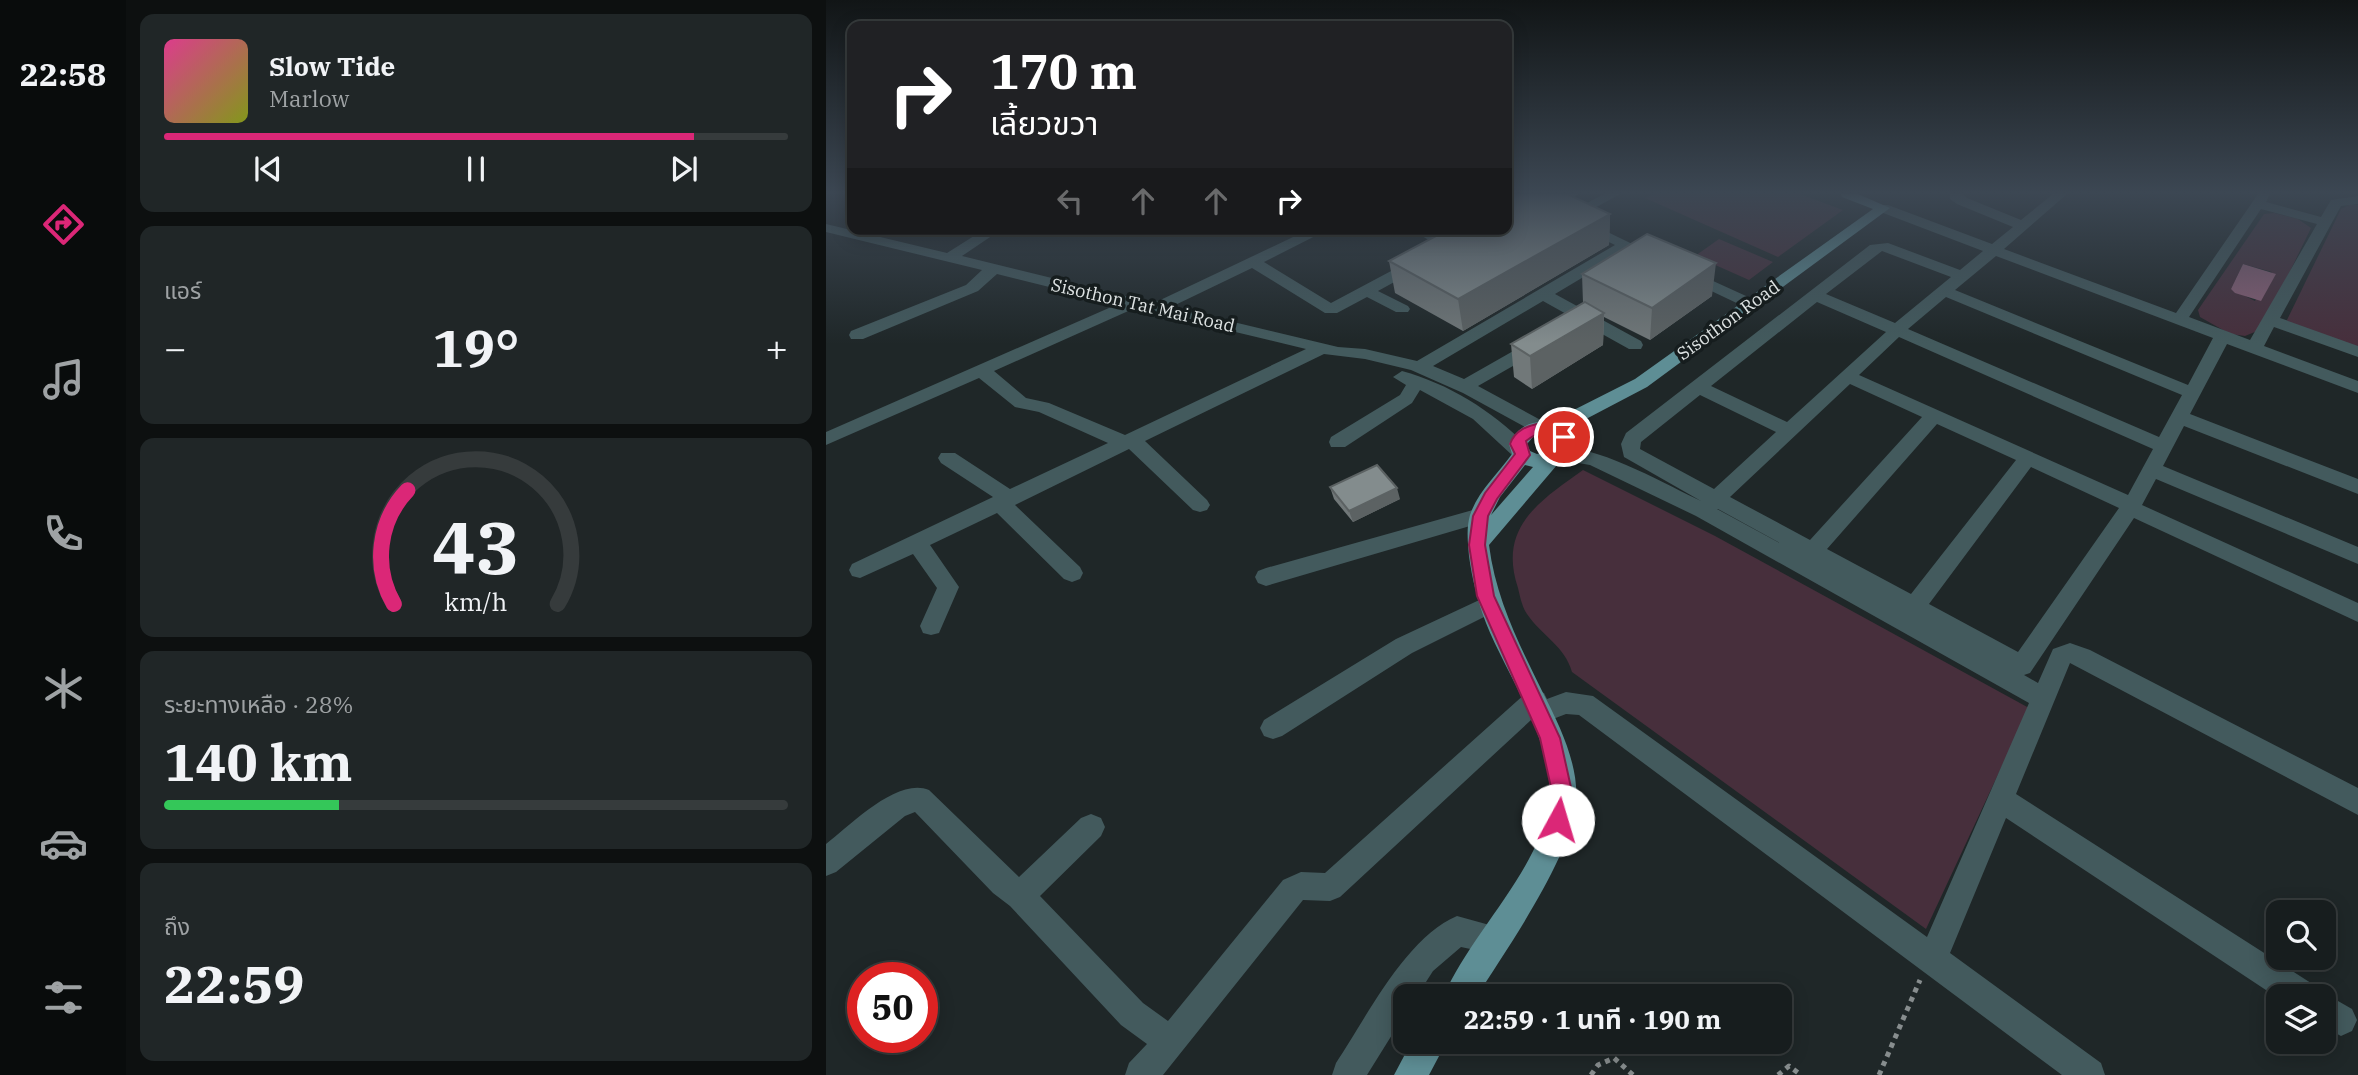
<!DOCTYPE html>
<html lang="th">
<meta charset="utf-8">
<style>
body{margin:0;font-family:"IBM Plex Serif","Noto Sans Thai",serif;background:#202627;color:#f1f3f6;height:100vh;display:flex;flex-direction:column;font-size:26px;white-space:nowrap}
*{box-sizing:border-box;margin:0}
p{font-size:23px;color:#9ea2a4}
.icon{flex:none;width:38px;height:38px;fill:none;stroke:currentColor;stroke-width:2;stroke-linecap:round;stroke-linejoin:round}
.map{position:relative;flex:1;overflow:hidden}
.sheet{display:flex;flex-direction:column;gap:14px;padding:14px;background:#0d1010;width:700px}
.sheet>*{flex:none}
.top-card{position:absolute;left:21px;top:21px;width:665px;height:214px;border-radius:14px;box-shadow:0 4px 18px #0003,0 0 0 2px #363b3c;background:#202124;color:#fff;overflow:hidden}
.controls{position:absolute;left:1440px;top:900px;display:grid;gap:14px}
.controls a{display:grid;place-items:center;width:70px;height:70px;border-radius:14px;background:#171d1e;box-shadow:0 4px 18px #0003,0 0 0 2px #363b3c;font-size:35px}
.speed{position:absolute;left:21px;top:962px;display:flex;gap:14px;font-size:35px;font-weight:700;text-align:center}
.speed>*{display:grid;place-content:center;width:91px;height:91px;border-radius:50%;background:#171d1e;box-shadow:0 4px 18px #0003,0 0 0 2px #363b3c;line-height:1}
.speed .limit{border:10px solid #d22;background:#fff;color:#111}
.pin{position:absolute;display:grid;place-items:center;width:60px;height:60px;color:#fff;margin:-30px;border:4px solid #fff;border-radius:50%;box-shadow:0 2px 7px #0007}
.me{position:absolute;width:77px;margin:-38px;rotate:6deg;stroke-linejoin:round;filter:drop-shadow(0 0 5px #0008)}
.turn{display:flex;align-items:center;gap:24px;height:147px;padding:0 28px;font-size:32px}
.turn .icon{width:91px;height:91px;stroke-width:2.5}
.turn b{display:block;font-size:49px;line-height:60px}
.lanes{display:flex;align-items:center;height:66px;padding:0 28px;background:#0003;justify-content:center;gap:35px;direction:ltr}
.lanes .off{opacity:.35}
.big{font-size:52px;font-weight:700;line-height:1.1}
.sheet .tile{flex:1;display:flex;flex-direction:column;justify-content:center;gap:10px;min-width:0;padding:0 24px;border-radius:14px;background:#202627}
.sheet .dial{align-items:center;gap:0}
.dial svg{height:182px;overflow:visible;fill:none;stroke:#363b3c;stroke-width:7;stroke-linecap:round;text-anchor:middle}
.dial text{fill:#f1f3f6;stroke:none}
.song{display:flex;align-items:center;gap:21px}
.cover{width:84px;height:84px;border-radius:10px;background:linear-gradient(135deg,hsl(330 70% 55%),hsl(70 70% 35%))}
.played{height:7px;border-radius:4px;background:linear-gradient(90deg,#db2777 85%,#363b3c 85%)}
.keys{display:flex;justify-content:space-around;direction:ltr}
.heat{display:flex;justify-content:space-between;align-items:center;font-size:38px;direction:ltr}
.charge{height:10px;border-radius:5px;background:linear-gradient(90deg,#34c759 28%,#363b3c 0)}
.trip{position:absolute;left:567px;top:984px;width:399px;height:70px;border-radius:14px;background:#171d1e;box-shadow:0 4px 18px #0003,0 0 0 2px #363b3c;font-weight:700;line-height:70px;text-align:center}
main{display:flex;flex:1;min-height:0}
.tabs{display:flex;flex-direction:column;width:126px;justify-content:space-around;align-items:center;background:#090c0c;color:#9ea2a4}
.tabs .icon{width:49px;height:49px}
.tabs .selected{color:#db2777}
.tabs b{font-size:32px;color:#f1f3f6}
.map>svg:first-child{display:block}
.green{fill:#472f3c;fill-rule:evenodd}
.water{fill:#8a6077}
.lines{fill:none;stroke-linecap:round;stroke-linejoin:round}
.path{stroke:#878d8e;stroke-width:5;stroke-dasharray:5 5;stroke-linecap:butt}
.minor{fill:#435a5d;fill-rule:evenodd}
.major{fill:#5e8e95;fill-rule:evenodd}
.wall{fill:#717879}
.shaded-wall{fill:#5c6263}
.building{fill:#838c8d;stroke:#5c6263;stroke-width:2}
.route{fill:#db2777;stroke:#8e194d;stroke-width:2}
.labels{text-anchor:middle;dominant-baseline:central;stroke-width:7;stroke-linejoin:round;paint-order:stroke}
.far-street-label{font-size:18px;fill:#dee3e3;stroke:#161d1e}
</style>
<main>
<nav class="tabs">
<b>22:58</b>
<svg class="icon selected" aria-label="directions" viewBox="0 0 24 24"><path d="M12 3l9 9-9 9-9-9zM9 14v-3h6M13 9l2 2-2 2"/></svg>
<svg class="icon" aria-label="music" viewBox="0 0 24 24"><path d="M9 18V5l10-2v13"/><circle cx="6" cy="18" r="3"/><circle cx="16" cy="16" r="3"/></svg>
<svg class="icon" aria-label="phone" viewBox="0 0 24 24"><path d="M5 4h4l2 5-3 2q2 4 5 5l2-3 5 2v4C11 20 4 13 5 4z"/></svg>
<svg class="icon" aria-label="climate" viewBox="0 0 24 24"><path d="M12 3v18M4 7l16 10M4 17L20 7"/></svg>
<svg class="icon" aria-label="car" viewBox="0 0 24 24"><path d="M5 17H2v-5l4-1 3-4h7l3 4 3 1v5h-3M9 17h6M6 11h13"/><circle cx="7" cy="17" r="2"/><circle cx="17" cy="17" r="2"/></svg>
<svg class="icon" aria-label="filters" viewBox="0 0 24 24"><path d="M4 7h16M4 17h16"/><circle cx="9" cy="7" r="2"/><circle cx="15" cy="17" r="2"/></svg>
</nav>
<section class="sheet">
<div class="tile">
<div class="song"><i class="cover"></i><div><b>Slow Tide</b><p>Marlow</p></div></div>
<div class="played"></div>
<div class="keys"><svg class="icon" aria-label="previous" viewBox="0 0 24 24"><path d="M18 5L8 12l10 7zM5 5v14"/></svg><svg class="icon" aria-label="pause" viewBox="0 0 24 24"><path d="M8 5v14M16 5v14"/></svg><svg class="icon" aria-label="next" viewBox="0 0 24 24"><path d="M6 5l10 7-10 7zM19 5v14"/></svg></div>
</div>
<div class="tile"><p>แอร์</p>
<div class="heat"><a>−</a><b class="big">19°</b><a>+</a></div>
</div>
<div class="tile dial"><svg viewBox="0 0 100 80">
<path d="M14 69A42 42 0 1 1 86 69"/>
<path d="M14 69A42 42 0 0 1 20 19" stroke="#db2777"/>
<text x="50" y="56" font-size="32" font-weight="700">43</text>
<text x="50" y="72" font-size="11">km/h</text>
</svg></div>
<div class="tile"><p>ระยะทางเหลือ · 28%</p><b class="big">140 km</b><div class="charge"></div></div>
<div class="tile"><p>ถึง</p><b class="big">22:59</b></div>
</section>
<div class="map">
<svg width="1532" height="1075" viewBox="0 0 1532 1075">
<rect width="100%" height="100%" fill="#1f2728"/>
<path class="green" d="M828 194H974L1017 210 952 257 819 198Z
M1523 205H1532V350L1459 324 1515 209Z
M1448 213 1472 219 1485 228 1436 329 1419 336 1404 334 1374 317 1372 310 1438 214ZM1417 264 1446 272 1429 301 1405 289Z
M893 239 947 262 923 280 869 256Z
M757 470 889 536 1203 708 1100 929 746 672C739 646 715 635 701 614 696 607 694 596 692 588 672 528 712 502 757 470Z"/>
<path class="water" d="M1417 264 1450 274 1435 301 1409 293 1405 289Z"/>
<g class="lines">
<path class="path" d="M765 1075 772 1065 788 1058 807 1075
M952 1075 963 1066 975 1075
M1053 1075 1094 980"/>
<path class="minor" d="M778 194H794L747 220 742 221 735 217Z
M1124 194H1136L1141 198 1195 220 1227 194H1241L1178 249 1350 313 1432 194H1444L1440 202 1495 217 1505 200 1532 196V204L1515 206 1454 318 1532 346V357L1448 327 1438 346 1532 381V393L1401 344 1364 414 1532 479V494L1358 426 1337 466 1532 547V564L1330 479 1316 505 1532 603V622L1308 518 1204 673 1198 675 1212 683 1227 649 1244 643 1264 650 1532 788V815L1244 663 1190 794 1488 985 1492 996 1498 993 1526 1009 1531 1020 1526 1031 1515 1036 1498 1027V996H1452V998L1180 818 1124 953 1275 1063 1279 1075H1236L753 715 740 714 714 724 705 720 514 897 504 901 477 900 337 1075H299L303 1063 321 1044 295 1025 184 906 167 893 89 812 79 816 10 872 0 876V844C25 825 71 777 103 790L193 877 255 818 265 814 275 818 279 827 275 836 214 896 317 1003 342 1021 457 880 475 872 499 873 700 693 709 690 718 693 721 699 740 692 767 696 1101 937 1203 703 870 516 764 465 729 459 726 454 729 449C763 440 842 486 875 501L798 457 795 444 800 433 1044 245 1062 243 1134 270 1157 251 1052 211V205H1062L1166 244 1187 227 1131 204 1124 199ZM1435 209 1491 224 1424 340 1363 317ZM1056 251 1125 277 1069 323 1000 294ZM1170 256 1387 338 1362 385 1129 290ZM1120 297 1356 395 1333 437 1082 329ZM991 302 1060 332 961 422 885 386ZM1073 337 1327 449 1302 495 1033 375ZM1024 384 1096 417 984 540 904 497ZM874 395 950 432 888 489 814 449 815 442ZM1111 424 1190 460 1085 594 1001 549ZM1205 467 1293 508 1192 652 1103 604ZM891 509H892L963 548Z
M759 221 835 258 828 262 801 251 729 294 815 341 817 345 815 349H803L717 301 607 366 638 379 703 342H715L717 346 715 350 652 386 722 424 724 428 722 432H708L637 393 585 370 539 359 498 354 319 441 381 500 384 505 381 510 374 512 367 510 303 449 189 505 254 567 257 573 254 579 246 582 238 579 171 513 104 545 133 587 113 633 105 635 97 633 94 626 111 588 87 554 34 578 26 576 23 570 26 564 167 497 115 463 112 458 115 453H129L184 489 282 443 213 412 189 407 153 378 0 445V432L292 304 171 274 152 291 37 339H25L23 335 25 331 140 285 156 270 0 232V224L121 253 159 229H176L136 256 328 303 484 229H503L438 262 505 303 612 246 585 229H603L613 235 618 229H635L628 236 630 246 628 249 552 291 582 306 584 309 582 312H570L541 297 511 313H499L426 268 345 307 512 347 539 349 591 361 789 245 754 228 752 225ZM309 308 330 313 480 349 299 435 223 403 200 398 168 371Z
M863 270 931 301 933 304 931 307H919L858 278 855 275Z
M576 371C623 384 665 410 700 445L703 450 700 455H686L647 419 594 390 586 403 519 447H505L503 442 505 437 574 395 580 385 567 377Z
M654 508 661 511 664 516 661 521 440 586 432 583 429 577 432 571 440 568Z
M664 595 672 598 675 604 672 610 586 653 456 736 447 739 438 736 434 728 438 720 570 639Z
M631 916 678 929 683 939 678 949 668 954 635 947 607 971 591 996H579V1014L541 1075H506L510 1063C540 1018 580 937 631 916Z"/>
<path class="major" d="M1015 194H1032L1064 208 821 387 741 429 750 443 743 459 731 465 663 545C670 600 694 646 718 695 734 726 753 766 750 801 746 857 681 948 651 996H618C642 936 717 866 723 801 729 742 681 676 660 623 652 602 646 579 643 556 642 543 640 529 644 515 652 491 672 474 686 454L683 444C692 427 704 420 724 422L809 379 1047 209 1016 197ZM716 434 724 436 732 443 728 450 711 454 704 451 701 444 708 436ZM699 465 707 467 665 515 674 497Z
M586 1041H621L603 1075H568Z"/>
</g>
<path class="wall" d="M681 193H754L747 197 784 214 783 245 637 331 569 293 563 261 681 229Z
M756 274 886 296 824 340 778 317 777 345 706 389 688 377 685 344 757 303Z
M504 487 574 499 527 522 508 499Z"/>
<path class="shaded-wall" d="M733 193H754L733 204Z
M784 214 783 245 637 331 632 299Z
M890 263 886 296 824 340 826 308Z
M778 313 777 345 706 389 704 356Z
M571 488 574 499 527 522 523 511Z"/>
<path class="building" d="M681 193H739L784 214 632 299 563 261 623 229H681Z
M821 234 890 263 826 308 756 274Z
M759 302 778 313 704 356 685 344Z
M551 465 571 488 523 511 504 487Z"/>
<linearGradient id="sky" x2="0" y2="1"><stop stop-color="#111516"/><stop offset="0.56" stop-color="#3c4753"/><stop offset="1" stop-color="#3c4753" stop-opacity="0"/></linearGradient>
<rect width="1532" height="344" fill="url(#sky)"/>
<path class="route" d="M715 423 731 426 746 437 738 442C720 436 719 427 700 441L704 455 671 499 662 516 659 545 668 596 734 738 748 801 739 827 732 830 724 827 721 820 728 801 714 738 651 596 643 545 647 516 659 493 689 454 684 444C689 430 701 426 715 423Z"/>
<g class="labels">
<g class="far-street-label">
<text transform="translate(317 305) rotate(13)">Sisothon Tat Mai Road</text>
<text transform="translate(902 320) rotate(-36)">Sisothon Road</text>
</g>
</g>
</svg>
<div class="controls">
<a><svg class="icon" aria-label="search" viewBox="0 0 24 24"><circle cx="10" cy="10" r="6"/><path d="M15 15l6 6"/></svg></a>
<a><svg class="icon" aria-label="layers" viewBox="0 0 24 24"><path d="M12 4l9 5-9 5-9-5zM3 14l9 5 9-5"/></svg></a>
</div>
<div class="speed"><div class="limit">50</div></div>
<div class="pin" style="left:738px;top:437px;background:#d93025"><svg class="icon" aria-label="arrive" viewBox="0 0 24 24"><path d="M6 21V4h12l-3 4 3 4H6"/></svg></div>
<svg class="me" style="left:732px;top:820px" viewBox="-20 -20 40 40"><circle r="19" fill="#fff"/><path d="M0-13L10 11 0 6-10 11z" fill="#db2777"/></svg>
<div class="trip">22:59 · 1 นาที · 190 m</div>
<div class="top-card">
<div class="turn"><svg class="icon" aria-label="right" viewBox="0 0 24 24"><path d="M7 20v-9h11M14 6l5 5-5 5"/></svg><div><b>170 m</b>เลี้ยวขวา</div></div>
<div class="lanes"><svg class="icon off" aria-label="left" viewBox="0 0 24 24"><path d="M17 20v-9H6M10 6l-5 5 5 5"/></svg><svg class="icon off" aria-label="ahead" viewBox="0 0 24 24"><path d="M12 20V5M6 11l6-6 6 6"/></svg><svg class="icon off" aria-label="ahead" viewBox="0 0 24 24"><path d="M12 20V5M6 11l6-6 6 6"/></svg><svg class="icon" aria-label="right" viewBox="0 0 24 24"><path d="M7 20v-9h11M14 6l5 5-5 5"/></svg></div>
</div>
</div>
</main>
